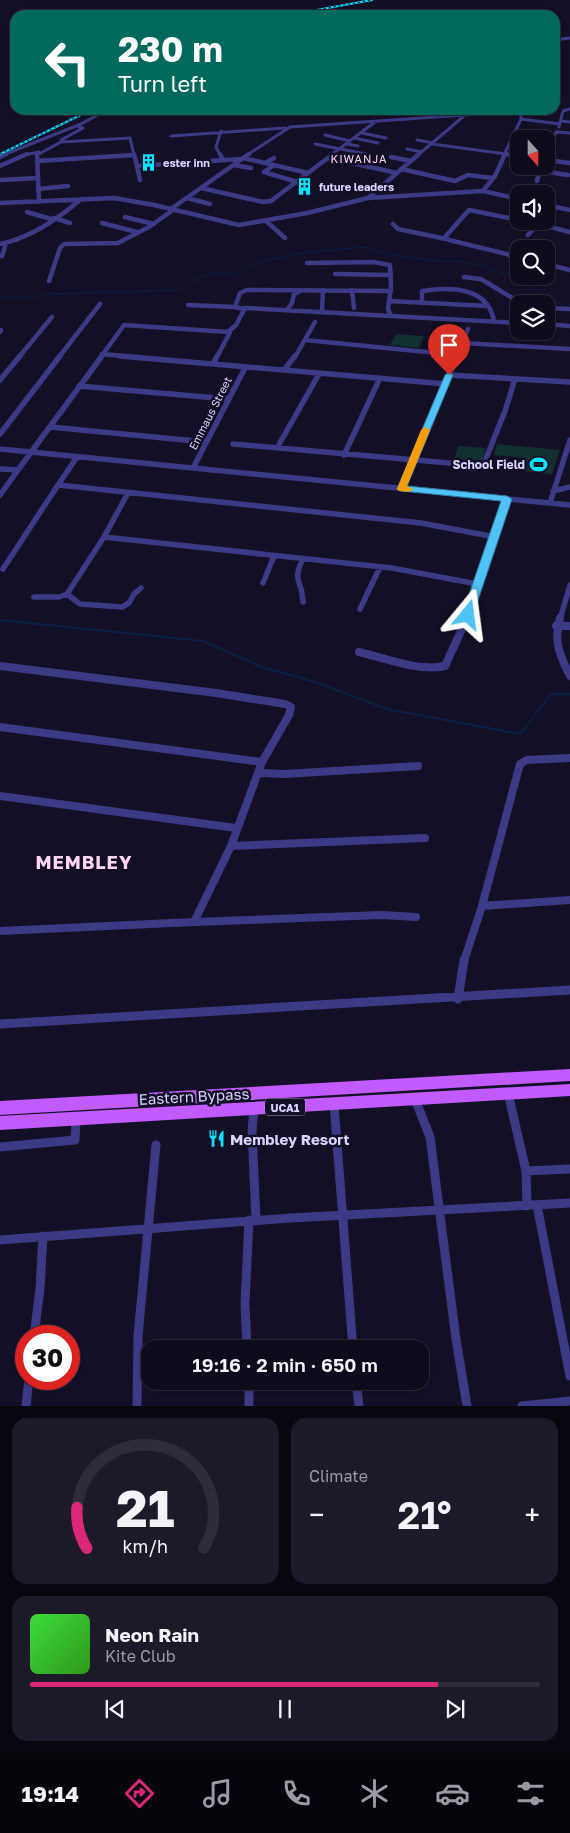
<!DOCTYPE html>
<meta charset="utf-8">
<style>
body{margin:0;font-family:"Golos Text",sans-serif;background:#1c1929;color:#f1f3f6;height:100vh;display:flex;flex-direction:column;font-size:19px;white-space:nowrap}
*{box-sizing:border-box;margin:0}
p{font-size:16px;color:#9b9ba3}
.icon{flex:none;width:28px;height:28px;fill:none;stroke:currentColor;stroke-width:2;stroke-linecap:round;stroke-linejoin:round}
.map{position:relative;height:1406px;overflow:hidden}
.sheet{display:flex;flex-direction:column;gap:12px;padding:12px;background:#08060f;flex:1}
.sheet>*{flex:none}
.banner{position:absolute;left:10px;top:10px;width:550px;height:105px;border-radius:15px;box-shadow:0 1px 4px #0004,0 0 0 1px #2e2b3b;background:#00695c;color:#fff;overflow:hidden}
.needle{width:32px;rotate:159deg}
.controls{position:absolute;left:510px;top:130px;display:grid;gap:10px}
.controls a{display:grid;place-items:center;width:45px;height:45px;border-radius:10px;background:#0e0b1c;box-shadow:0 1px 4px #0004,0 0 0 1px #2e2b3b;font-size:25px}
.speed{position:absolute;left:15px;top:1325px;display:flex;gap:10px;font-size:25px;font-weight:700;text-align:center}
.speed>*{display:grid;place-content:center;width:65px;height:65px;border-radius:50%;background:#0e0b1c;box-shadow:0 1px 4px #0004,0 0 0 1px #2e2b3b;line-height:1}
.speed .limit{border:8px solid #d22;background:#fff;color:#111}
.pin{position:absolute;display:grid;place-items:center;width:42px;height:42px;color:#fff;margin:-51px -21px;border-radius:50% 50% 50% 0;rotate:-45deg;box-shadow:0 0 5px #0007}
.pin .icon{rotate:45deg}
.me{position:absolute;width:55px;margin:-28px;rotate:16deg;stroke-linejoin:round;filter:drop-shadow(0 0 4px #0008)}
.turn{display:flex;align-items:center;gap:18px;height:105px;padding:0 25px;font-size:22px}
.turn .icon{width:65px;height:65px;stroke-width:2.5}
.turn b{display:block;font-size:35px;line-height:42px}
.big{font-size:38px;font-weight:600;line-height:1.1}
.sheet .tile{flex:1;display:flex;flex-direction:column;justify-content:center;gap:8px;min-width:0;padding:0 18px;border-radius:15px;background:#1c1929}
.sheet .dial{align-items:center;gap:0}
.dial svg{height:130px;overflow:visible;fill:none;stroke:#2e2b3b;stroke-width:7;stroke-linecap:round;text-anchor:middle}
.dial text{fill:#f1f3f6;stroke:none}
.song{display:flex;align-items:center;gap:15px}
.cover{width:60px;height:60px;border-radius:8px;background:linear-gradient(135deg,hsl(120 70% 55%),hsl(110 70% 35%))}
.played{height:5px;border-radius:2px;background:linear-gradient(90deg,#db2777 80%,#2e2b3b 80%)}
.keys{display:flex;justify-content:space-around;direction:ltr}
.heat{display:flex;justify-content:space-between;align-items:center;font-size:28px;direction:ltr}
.sheet .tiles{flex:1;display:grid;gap:12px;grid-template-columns:1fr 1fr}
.tile:last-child{grid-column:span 2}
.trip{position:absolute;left:141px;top:1340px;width:288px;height:50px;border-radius:15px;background:#0e0b1c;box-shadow:0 1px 4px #0004,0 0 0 1px #2e2b3b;font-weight:600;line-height:50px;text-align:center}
.menu{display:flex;height:80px;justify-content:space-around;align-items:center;background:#06040b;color:#9b9ba3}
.menu .icon{width:35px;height:35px}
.menu .selected{color:#db2777}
.menu b{font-size:22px;color:#f1f3f6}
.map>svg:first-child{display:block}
.green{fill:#12302f}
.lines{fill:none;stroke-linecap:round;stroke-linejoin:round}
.stream-far1{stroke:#0a1f44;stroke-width:1}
.stream{stroke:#0a1f44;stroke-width:2}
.minor-far4{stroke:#3d3a85;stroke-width:3}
.minor-far3{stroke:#3d3a85;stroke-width:4.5}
.minor-far2{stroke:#3d3a85;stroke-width:5.5}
.minor-far1{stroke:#3d3a85;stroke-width:8}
.minor{stroke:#3d3a85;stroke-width:9}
.primary{fill:#c25bff;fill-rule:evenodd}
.rail-casing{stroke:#00e5ff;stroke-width:2}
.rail{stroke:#130f26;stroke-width:1;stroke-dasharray:2.5;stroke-linecap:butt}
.route{fill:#4fc3f7;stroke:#337fa1}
.slow{fill:#f59e0b}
.labels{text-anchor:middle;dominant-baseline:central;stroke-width:5;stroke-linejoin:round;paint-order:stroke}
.far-neighbourhood-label{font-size:11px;letter-spacing:1px;fill:#ffd6f0;stroke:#130f26}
.far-poi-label{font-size:11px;font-weight:bold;fill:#d9d4ff;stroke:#130f26;text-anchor:start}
.far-street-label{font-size:11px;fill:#d9d4ff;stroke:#130f26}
.shield{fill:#130f26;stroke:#9e99be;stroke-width:1}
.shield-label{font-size:11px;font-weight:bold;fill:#d9d4ff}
.poi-label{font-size:12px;font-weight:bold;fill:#d9d4ff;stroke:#130f26;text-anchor:end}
.near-street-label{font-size:15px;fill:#d9d4ff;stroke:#130f26}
.near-poi-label{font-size:15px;font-weight:bold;fill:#d9d4ff;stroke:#130f26;text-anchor:start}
.district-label{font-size:18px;font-weight:bold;letter-spacing:1px;fill:#ffd6f0;stroke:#130f26}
</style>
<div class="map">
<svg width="570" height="1406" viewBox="0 0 570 1406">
<rect width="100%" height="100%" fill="#130f26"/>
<path class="green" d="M396 334 424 336 419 348 390 345Z
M497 444 560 450 552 474 521 471 525 458 494 455Z
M458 446 486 448 482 461 476 463 455 458Z"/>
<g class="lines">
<path class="stream-far1" d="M0 298H29L46 294 182 290C198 276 215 269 236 276L255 263 301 253 366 247 382 253 436 261H458L481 266 520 279 538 293 562 305H570"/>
<path class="stream" d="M0 620 203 641 262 667 315 682 387 709 520 734 551 694H570"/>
<path class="minor-far4" d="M555 40 570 38
M521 117V119L560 124
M561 121 570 122
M559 127 563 111 570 109
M514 132 554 137
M362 133 386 138
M325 135 350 141
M171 136 285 128
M354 138 378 143
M61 140 83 128 79 127
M417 140 433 143
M315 144 366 154
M347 144 358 146
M432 144 514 155
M407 149 422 152
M546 154 556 132 570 133
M3 155 81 124 107 110
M24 155 39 152
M37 155 61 142 130 138 134 155
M129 155H134
M220 155 216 147 221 131
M247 155 290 127 525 111
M331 155 375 122
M418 155 464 116
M504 155 521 119"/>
<path class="minor-far3" d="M37 154 39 202
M134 154 137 166 241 159
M220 154 223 160
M505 154 519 156
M0 157 6 154
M391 157 411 161
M243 158 308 173
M329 158 397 173
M546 160 570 163
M37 161 134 155
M265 163 274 158
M234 165 251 168
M274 165 264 172 297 182
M0 166 27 154
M137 166 140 180
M401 169 455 181 468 175 493 178
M541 171 568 175
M0 180 38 178
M537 181 541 166
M201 188 263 202 271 201 333 154
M38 189 68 186
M483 191 495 176 505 154
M187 198 210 204
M368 198 419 154
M0 203 114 198 154 205 239 225 307 213 368 198 483 191 519 199
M546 205 570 210
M171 209 249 154
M27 212 51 219
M125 217 154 224
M54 218 70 223
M519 220 469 210 445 237 449 240 519 257
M266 221 285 238
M527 221 570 232
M102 223 137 232
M393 224 398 229 446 239
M528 235 538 224
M0 244C30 238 58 219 81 199
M2 256 6 243
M510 256 521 244
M307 263 373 262 390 265 391 286 388 309 391 316
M546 264 570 270
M335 274 391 275
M464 277 481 279 522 304
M49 281 60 248 64 244 118 243 149 227 173 210
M352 290 354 308
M389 301 488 306
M422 303V291C449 287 489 286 494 322
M188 305 235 307
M546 308 570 309
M244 309 235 307 240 293 247 290 391 291
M287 310 292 303 294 294 301 291
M322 312 323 290
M546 324 570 326
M0 332 1 330
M305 340 457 355
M463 343 570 349
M102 354 134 357
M19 357 52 317
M59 357 100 304
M101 357 124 325 228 332 236 325 245 308 519 323
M217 357 230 332
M295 357 315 322
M457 357 468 329"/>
<path class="minor-far2" d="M120 356 446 384
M213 364 217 356
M284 370 295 356
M449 375 570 382
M0 380 20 356
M79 386 228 399
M50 427 206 442
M0 434 60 356
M233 444 483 466 505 411 515 379
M277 448 319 374
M0 449 570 505
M344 455 380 378
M77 457 58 485 421 523 495 537
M193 468 245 368
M0 469 18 470 102 356
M402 489 457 356
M553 491 570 487
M128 493 104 537 392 568 477 584
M0 495 18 470
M550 503 570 440
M303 559C291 582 303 581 303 602
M3 569 58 485
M263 583 274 556
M67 594 80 604 122 607 129 603 134 594 141 588
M34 597H59L67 594 104 537
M360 609 380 567
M466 619 507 499
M560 619 570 585"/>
<path class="minor-far1" d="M560 618C553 640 560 656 570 676
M556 626H570
M359 652C384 658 420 672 445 666L467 618
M0 666 216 693 285 704 291 707 289 715 262 762
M0 727 262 762 231 846
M259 773 284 774 418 766
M0 796 236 828
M482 906 570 900
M194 922 382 915 416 917
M0 931 194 922 231 846 425 838
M464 961 482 906 520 764 527 760 570 758"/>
<path class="minor" d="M458 999 464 960
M0 1024 570 990
M508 1093 526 1171 527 1206
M415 1099 430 1137 456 1339 467 1406
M334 1104 353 1349
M254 1109 252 1131 256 1220
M0 1147 75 1140 76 1119
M526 1171 570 1169
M537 1205 570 1376
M0 1240 290 1218 570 1203
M34 1336 40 1289 43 1236
M247 1349 245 1303 249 1220
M249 1381V1406
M356 1381 359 1406
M26 1406 29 1379
M137 1406 138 1336 156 1145
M522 1406 570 1401"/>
<path class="primary" d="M570 1069V1081L0 1115V1101Z
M570 1084V1096L0 1130V1116Z"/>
<defs>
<path id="rail" d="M289 15 372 0
M0 154 91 110"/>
</defs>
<use href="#rail" class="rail-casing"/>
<use href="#rail" class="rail"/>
</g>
<path class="route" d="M449 372 453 375 407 486 507 496 512 499 473 615 468 619 462 615 501 501 402 491 397 489 445 375Z"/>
<path class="slow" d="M426 427 430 430 407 486 413 489 409 492 399 491 397 489 421 430Z"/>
<defs>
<symbol id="building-bare" viewBox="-9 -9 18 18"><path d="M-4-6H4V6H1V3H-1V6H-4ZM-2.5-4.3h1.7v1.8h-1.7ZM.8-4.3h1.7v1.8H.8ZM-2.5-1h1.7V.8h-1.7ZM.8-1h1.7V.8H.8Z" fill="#00e5ff" stroke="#130f26" stroke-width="2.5" paint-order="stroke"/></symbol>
<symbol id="stadium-bare" viewBox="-9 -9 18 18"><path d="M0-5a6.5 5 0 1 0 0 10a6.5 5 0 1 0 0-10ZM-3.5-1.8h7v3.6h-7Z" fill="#00e5ff" stroke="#130f26" stroke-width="2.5" paint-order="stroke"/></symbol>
<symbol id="restaurant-bare" viewBox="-9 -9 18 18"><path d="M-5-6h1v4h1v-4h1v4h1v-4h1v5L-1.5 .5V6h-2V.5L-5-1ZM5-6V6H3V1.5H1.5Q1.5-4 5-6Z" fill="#00e5ff" stroke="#130f26" stroke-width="2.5" paint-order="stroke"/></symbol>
</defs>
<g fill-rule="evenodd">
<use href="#building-bare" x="136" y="150" width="25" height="25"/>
<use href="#building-bare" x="292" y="174" width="25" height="25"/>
<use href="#stadium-bare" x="526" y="452" width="25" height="25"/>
<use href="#restaurant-bare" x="204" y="1126" width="25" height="25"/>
</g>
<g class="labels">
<g class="far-neighbourhood-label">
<text x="359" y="158">KIWANJA</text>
</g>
<g class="far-poi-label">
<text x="163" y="162">ester inn</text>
<text x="319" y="186">future leaders</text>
</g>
<g class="far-street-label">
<text transform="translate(210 413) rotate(-63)">Emmaus Street</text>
</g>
<rect class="shield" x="265" y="1098.5" width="40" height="17" rx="4"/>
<g class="shield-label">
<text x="285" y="1107">UCA1</text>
</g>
<g class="poi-label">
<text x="525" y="464">School Field</text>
</g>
<g class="near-street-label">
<text transform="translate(194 1096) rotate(-3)">Eastern Bypass</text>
</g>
<g class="near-poi-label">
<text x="230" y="1139">Membley Resort</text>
</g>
<g class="district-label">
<text x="84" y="862">MEMBLEY</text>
</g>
</g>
</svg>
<div class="controls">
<a><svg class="needle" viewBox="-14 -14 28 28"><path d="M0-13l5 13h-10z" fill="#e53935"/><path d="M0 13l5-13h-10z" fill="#9b9ba3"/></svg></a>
<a><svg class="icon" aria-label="sound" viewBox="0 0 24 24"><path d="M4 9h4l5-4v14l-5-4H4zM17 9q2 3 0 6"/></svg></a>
<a><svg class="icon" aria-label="search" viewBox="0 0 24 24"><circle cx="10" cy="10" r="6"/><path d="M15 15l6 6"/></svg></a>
<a><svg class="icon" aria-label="layers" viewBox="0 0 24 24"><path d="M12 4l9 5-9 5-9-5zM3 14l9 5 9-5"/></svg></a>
</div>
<div class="speed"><div class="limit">30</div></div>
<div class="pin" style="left:449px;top:375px;background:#d93025"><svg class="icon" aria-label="arrive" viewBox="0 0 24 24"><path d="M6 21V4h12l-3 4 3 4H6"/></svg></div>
<svg class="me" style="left:468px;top:615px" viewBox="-20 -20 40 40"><path d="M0-17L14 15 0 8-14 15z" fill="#4fc3f7" stroke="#fff" stroke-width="4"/></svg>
<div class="trip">19:16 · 2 min · 650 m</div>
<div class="banner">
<div class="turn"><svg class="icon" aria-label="left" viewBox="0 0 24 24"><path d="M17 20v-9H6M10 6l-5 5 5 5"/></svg><div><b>230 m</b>Turn left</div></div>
</div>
</div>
<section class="sheet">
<div class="tiles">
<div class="tile dial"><svg viewBox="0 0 100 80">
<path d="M14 69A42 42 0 1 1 86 69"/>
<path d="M14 69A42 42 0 0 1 8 44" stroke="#db2777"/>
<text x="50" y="56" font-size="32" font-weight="700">21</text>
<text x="50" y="72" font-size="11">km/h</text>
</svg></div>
<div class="tile"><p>Climate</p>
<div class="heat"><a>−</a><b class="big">21°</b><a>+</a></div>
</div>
<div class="tile">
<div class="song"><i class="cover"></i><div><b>Neon Rain</b><p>Kite Club</p></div></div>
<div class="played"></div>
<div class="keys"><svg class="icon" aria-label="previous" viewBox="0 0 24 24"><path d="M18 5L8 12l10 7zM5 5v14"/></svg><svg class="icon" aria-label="pause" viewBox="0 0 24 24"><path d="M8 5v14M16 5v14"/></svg><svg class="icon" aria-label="next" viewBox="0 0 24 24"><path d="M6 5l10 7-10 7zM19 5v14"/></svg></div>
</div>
</div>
</section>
<nav class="menu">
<b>19:14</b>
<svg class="icon selected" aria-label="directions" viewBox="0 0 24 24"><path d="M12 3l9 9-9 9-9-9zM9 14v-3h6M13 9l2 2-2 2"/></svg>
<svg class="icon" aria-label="music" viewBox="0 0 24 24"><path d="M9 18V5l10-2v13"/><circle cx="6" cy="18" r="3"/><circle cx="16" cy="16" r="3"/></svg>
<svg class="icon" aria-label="phone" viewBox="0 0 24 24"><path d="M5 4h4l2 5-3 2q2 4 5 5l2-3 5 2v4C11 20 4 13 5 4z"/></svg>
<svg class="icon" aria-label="climate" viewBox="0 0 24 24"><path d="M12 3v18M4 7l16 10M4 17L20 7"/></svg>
<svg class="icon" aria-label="car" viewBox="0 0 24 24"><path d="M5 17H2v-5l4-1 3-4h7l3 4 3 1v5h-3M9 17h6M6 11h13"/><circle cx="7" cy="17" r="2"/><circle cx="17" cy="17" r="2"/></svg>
<svg class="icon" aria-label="filters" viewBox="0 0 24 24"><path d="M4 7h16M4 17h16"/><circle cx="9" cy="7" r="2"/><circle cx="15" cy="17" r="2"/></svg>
</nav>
